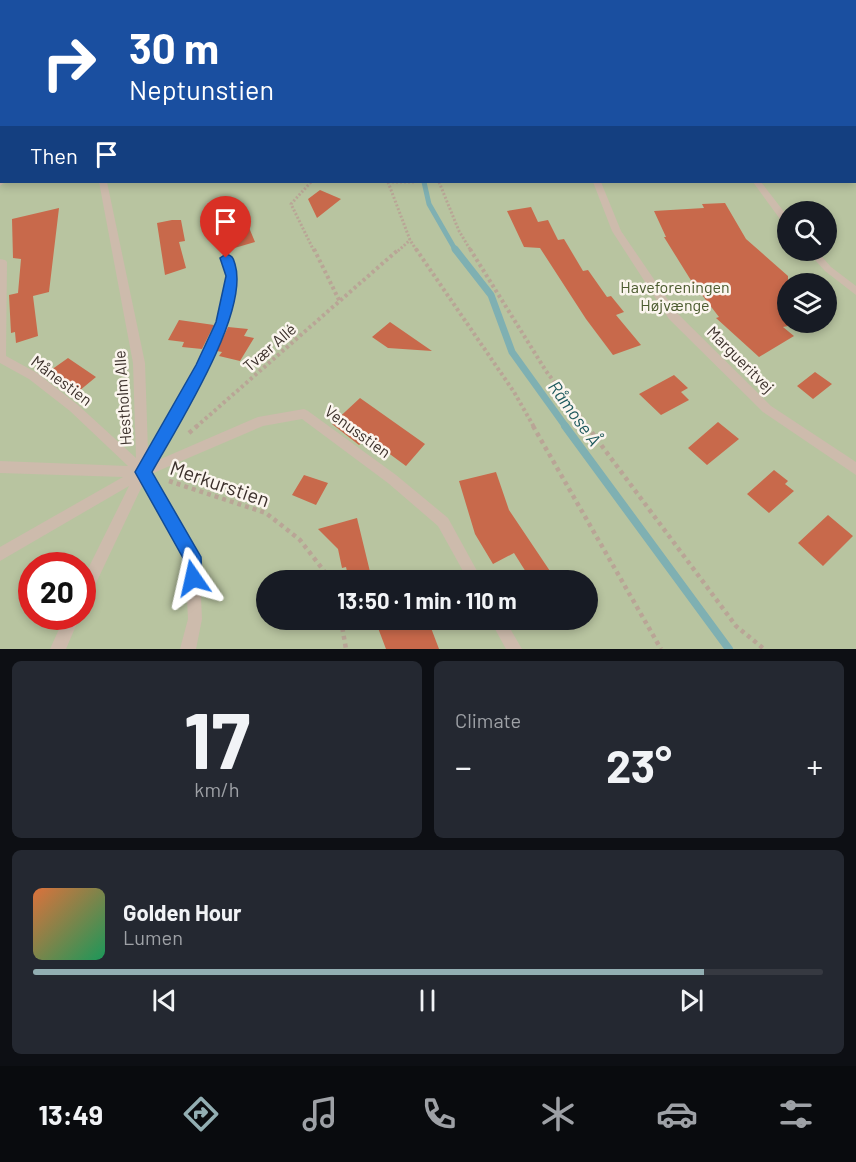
<!DOCTYPE html>
<meta charset="utf-8">
<style>
body{margin:0;font-family:Barlow,sans-serif;background:#242831;color:#f1f3f6;height:100vh;display:flex;flex-direction:column;font-size:22px;white-space:nowrap}
*{box-sizing:border-box;margin:0}
p{font-size:20px;color:#9ea1a6}
.icon{flex:none;width:33px;height:33px;fill:none;stroke:currentColor;stroke-width:2;stroke-linecap:round;stroke-linejoin:round}
.map{position:relative;height:649px;overflow:hidden}
.sheet{display:flex;flex-direction:column;gap:12px;padding:12px;background:#0d0f14;flex:1}
.sheet>*{flex:none}
.guide{position:absolute;left:0px;top:0px;width:856px;height:183px;box-shadow:0 3px 9px #0003;background:#1a4fa0;color:#fff;overflow:hidden}
.buttons{position:absolute;left:777px;top:201px;display:grid;gap:12px}
.buttons a{display:grid;place-items:center;width:60px;height:60px;border-radius:50%;background:#171b24;box-shadow:0 3px 9px #0003;font-size:30px}
.speed{position:absolute;left:18px;top:552px;display:flex;gap:12px;font-size:30px;font-weight:700;text-align:center}
.speed>*{display:grid;place-content:center;width:78px;height:78px;border-radius:50%;background:#171b24;box-shadow:0 3px 9px #0003;line-height:1}
.speed .limit{border:9px solid #d22;background:#fff;color:#111}
.pin{position:absolute;display:grid;place-items:center;width:51px;height:51px;color:#fff;margin:-62px -26px;border-radius:50% 50% 50% 0;rotate:-45deg;box-shadow:0 0 6px #0007}
.pin .icon{rotate:45deg}
.me{position:absolute;width:66px;margin:-33px;rotate:349deg;stroke-linejoin:round;filter:drop-shadow(0 0 4px #0008)}
.turn{display:flex;align-items:center;gap:21px;height:126px;padding:0 30px;font-size:27px}
.turn .icon{width:78px;height:78px;stroke-width:2.5}
.turn b{display:block;font-size:42px;line-height:51px}
.then{display:flex;align-items:center;height:57px;padding:0 30px;background:#0003;gap:12px;font-size:22px}
.big{font-size:45px;font-weight:700;line-height:1.1}
.sheet .widget{flex:1;display:flex;flex-direction:column;justify-content:center;gap:9px;min-width:0;padding:0 21px;border-radius:9px;background:#242831}
.sheet .dial{align-items:center;gap:0}
.dial b{font-size:78px;line-height:1}
.song{display:flex;align-items:center;gap:18px}
.cover{width:72px;height:72px;border-radius:9px;background:linear-gradient(135deg,hsl(20 70% 55%),hsl(150 70% 35%))}
.played{height:6px;border-radius:3px;background:linear-gradient(90deg,#92aeb2 85%,#363941 85%)}
.keys{display:flex;justify-content:space-around;direction:ltr}
.heat{display:flex;justify-content:space-between;align-items:center;font-size:33px;direction:ltr}
.sheet .tiles{flex:1;display:grid;gap:12px;grid-template-columns:1fr 1fr}
.widget:last-child{grid-column:span 2}
.trip{position:absolute;left:256px;top:570px;width:342px;height:60px;border-radius:30px;background:#171b24;box-shadow:0 3px 9px #0003;font-weight:700;line-height:60px;text-align:center}
.dock{display:flex;height:96px;justify-content:space-around;align-items:center;background:#090b0e;color:#9ea1a6}
.dock .icon{width:42px;height:42px}
.dock .on{color:#92aeb2}
.dock b{font-size:27px;color:#f1f3f6}
.map>svg:first-child{display:block}
.green{fill:#b8c4a0;fill-rule:evenodd}
.lines{fill:none;stroke-linecap:round;stroke-linejoin:round}
.stream-far2{stroke:#7fb0b2;stroke-width:5}
.stream-far1{stroke:#7fb0b2;stroke-width:7}
.stream{stroke:#7fb0b2;stroke-width:8}
.building{fill:#c8694b}
.path-far3{stroke:#b9a596;stroke-width:2;stroke-dasharray:2 2;stroke-linecap:butt}
.path-far2{stroke:#b9a596;stroke-width:3;stroke-dasharray:2 2;stroke-linecap:butt}
.path-far1{stroke:#b9a596;stroke-width:4;stroke-dasharray:3 3;stroke-linecap:butt}
.path{stroke:#b9a596;stroke-width:4.5;stroke-dasharray:4 4;stroke-linecap:butt}
.lane{fill:#cdbbac;fill-rule:evenodd}
.route{fill:#1a73e8;stroke:#114b97;stroke-width:1.5}
.labels{text-anchor:middle;dominant-baseline:central;stroke-width:5;stroke-linejoin:round;paint-order:stroke}
.park-label{font-size:16px;fill:#4a5a2e;stroke:#fbf5ee}
.street-label{font-size:16px;fill:#3b302b;stroke:#fbf5ee}
.water-label{font-size:18px;font-style:italic;fill:#1f5a5e;stroke:#fbf5ee}
.near-street-label{font-size:20px;fill:#3b302b;stroke:#fbf5ee}
</style>
<div class="map">
<svg width="856" height="649" viewBox="0 0 856 649">
<rect width="100%" height="100%" fill="#f4ebe1"/>
<path class="green" d="M0 0H856V649H0ZM2 2H855V182H2ZM788 212H826V250H788ZM788 284H826V322H788ZM32 566H82V616H32ZM267 580H588V620H267Z"/>
<g class="lines">
<path class="stream-far2" d="M424 182 429 204 456 251"/>
<path class="stream-far1" d="M455 249 491 295 512 352 566 427"/>
<path class="stream" d="M565 426 729 649"/>
</g>
<path class="building" d="M320 190 341 199 317 218 308 199Z
M725 203 746 239 788 276V326L783 327 794 336 759 357 716 318 719 317 692 282 664 237H666L654 211 704 208 702 204Z
M531 207 538 222 548 220 558 240 564 239 583 271 588 270 607 297 611 296 624 312 616 315 641 345 613 355 586 319 540 248 524 247 507 211Z
M59 208 49 292 33 296 38 336 16 343 15 332 11 333 9 295 18 293 21 259 13 258 12 219Z
M245 218 255 242 231 249 223 224Z
M172 220H181L185 241 179 242 186 268 165 275 157 223Z
M179 320 214 325 202 349 182 347 184 342 168 340Z
M390 322 432 351 388 348 372 337Z
M228 327 248 329 244 336 254 338 240 361 219 356 222 352 217 351Z
M68 358 96 377 79 391 51 370Z
M815 372 832 384 813 399 797 386Z
M674 375 688 388 681 392 689 400 661 415 639 394Z
M360 398 425 444 406 466 368 438 359 445 332 424Z
M718 422 739 439 707 465 688 448Z
M774 470 788 481 785 484 794 491 769 513 747 494Z
M496 472 509 510 556 580H531L514 553 493 564 475 534 459 481Z
M304 475 328 483 316 505 292 495Z
M828 515 853 536 823 566 798 543Z
M357 518 372 580H349L346 567 342 568 338 549 318 529Z
M375 620H428L439 649H386Z"/>
<g class="lines">
<path class="path-far3" d="M262 0 265 2"/>
<path class="path-far2" d="M311 182 291 204 314 251
M388 182 410 240 417 251
M388 182H415
M439 182 459 231 471 251
M398 251 410 240"/>
<path class="path-far1" d="M314 249 340 302
M416 249 514 392 534 427
M470 249 546 371 588 427
M196 427 399 249"/>
<path class="path" d="M533 426 661 649
M587 426 736 626 764 649
M189 433 197 426
M169 481 266 513 300 540 331 580
M341 620 346 649"/>
<path class="lane" d="M106 0H112L105 2Z
M189 0 199 2H190Z
M365 0H371L372 2H366Z
M540 0H546V2H540Z
M653 0H659L660 2H654Z
M767 0H773L774 2H768Z
M0 33H2V38L0 37Z
M0 102H2V107H0Z
M855 102H856V107H855Z
M0 178H2V182H5L0 186Z
M99 182H107L145 363 148 451 197 365 218 322 227 276 206 204 207 202H213L214 204 237 276 228 322 208 366 156 461 258 417 304 409 308 411 396 475 448 518 482 580H468L438 526 388 483 302 419 263 426 151 474 199 557 202 619 196 649H180L188 619 185 558 143 484 87 602 82 604V581L129 486 0 561V547L123 477 0 473V461L128 466 70 411 29 379 0 363V259L5 260 7 262 6 356 37 373 78 405 136 458 133 363Z
M593 182H601L621 231 677 313 771 406 856 462V475L763 412 669 319 612 231Z
M753 182H761L788 217V227L785 226Z
M806 250H816L831 267 856 286V295L825 271Z
M65 616H80L66 649H50Z
M490 620H505L522 649H506Z"/>
</g>
<path class="route" d="M226 254C233 256 233 258 235 264 250 313 177 427 152 472L201 557 202 578 199 584 193 587 186 584 183 558 135 472 196 365 216 322 226 276 220 258Z"/>
<g class="labels">
<g class="park-label">
<text x="675" y="286">Haveforeningen<tspan x="675" dy="18">Højvænge</tspan></text>
</g>
<g class="street-label">
<text transform="translate(269 347) rotate(-41)">Tvær Allé</text>
<text transform="translate(741 359) rotate(45)">Margueritvej</text>
<text transform="translate(62 380) rotate(37)">Månestien</text>
<text transform="translate(122 398) rotate(-94)">Hestholm Alle</text>
<text transform="translate(358 431) rotate(36)">Venusstien</text>
</g>
<g class="water-label">
<text transform="translate(575 413) rotate(54)">Råmose Å</text>
</g>
<g class="near-street-label">
<text transform="translate(220 483) rotate(19)">Merkurstien</text>
</g>
</g>
</svg>
<div class="buttons">
<a><svg class="icon" aria-label="search" viewBox="0 0 24 24"><circle cx="10" cy="10" r="6"/><path d="M15 15l6 6"/></svg></a>
<a><svg class="icon" aria-label="layers" viewBox="0 0 24 24"><path d="M12 4l9 5-9 5-9-5zM3 14l9 5 9-5"/></svg></a>
</div>
<div class="speed"><div class="limit">20</div></div>
<div class="pin" style="left:226px;top:258px;background:#d93025"><svg class="icon" aria-label="arrive" viewBox="0 0 24 24"><path d="M6 21V4h12l-3 4 3 4H6"/></svg></div>
<svg class="me" style="left:193px;top:578px" viewBox="-20 -20 40 40"><path d="M0-17L14 15 0 8-14 15z" fill="#1a73e8" stroke="#fff" stroke-width="4"/></svg>
<div class="trip">13:50 · 1 min · 110 m</div>
<div class="guide">
<div class="turn"><svg class="icon" aria-label="right" viewBox="0 0 24 24"><path d="M7 20v-9h11M14 6l5 5-5 5"/></svg><div><b>30 m</b>Neptunstien</div></div>
<div class="then">Then<svg class="icon" aria-label="arrive" viewBox="0 0 24 24"><path d="M6 21V4h12l-3 4 3 4H6"/></svg></div>
</div>
</div>
<section class="sheet">
<div class="tiles">
<div class="widget dial"><b>17</b><p>km/h</p></div>
<div class="widget"><p>Climate</p>
<div class="heat"><a>−</a><b class="big">23°</b><a>+</a></div>
</div>
<div class="widget">
<div class="song"><i class="cover"></i><div><b>Golden Hour</b><p>Lumen</p></div></div>
<div class="played"></div>
<div class="keys"><svg class="icon" aria-label="previous" viewBox="0 0 24 24"><path d="M18 5L8 12l10 7zM5 5v14"/></svg><svg class="icon" aria-label="pause" viewBox="0 0 24 24"><path d="M8 5v14M16 5v14"/></svg><svg class="icon" aria-label="next" viewBox="0 0 24 24"><path d="M6 5l10 7-10 7zM19 5v14"/></svg></div>
</div>
</div>
</section>
<nav class="dock">
<b>13:49</b>
<svg class="icon on" aria-label="directions" viewBox="0 0 24 24"><path d="M12 3l9 9-9 9-9-9zM9 14v-3h6M13 9l2 2-2 2"/></svg>
<svg class="icon" aria-label="music" viewBox="0 0 24 24"><path d="M9 18V5l10-2v13"/><circle cx="6" cy="18" r="3"/><circle cx="16" cy="16" r="3"/></svg>
<svg class="icon" aria-label="phone" viewBox="0 0 24 24"><path d="M5 4h4l2 5-3 2q2 4 5 5l2-3 5 2v4C11 20 4 13 5 4z"/></svg>
<svg class="icon" aria-label="climate" viewBox="0 0 24 24"><path d="M12 3v18M4 7l16 10M4 17L20 7"/></svg>
<svg class="icon" aria-label="car" viewBox="0 0 24 24"><path d="M5 17H2v-5l4-1 3-4h7l3 4 3 1v5h-3M9 17h6M6 11h13"/><circle cx="7" cy="17" r="2"/><circle cx="17" cy="17" r="2"/></svg>
<svg class="icon" aria-label="filters" viewBox="0 0 24 24"><path d="M4 7h16M4 17h16"/><circle cx="9" cy="7" r="2"/><circle cx="15" cy="17" r="2"/></svg>
</nav>
